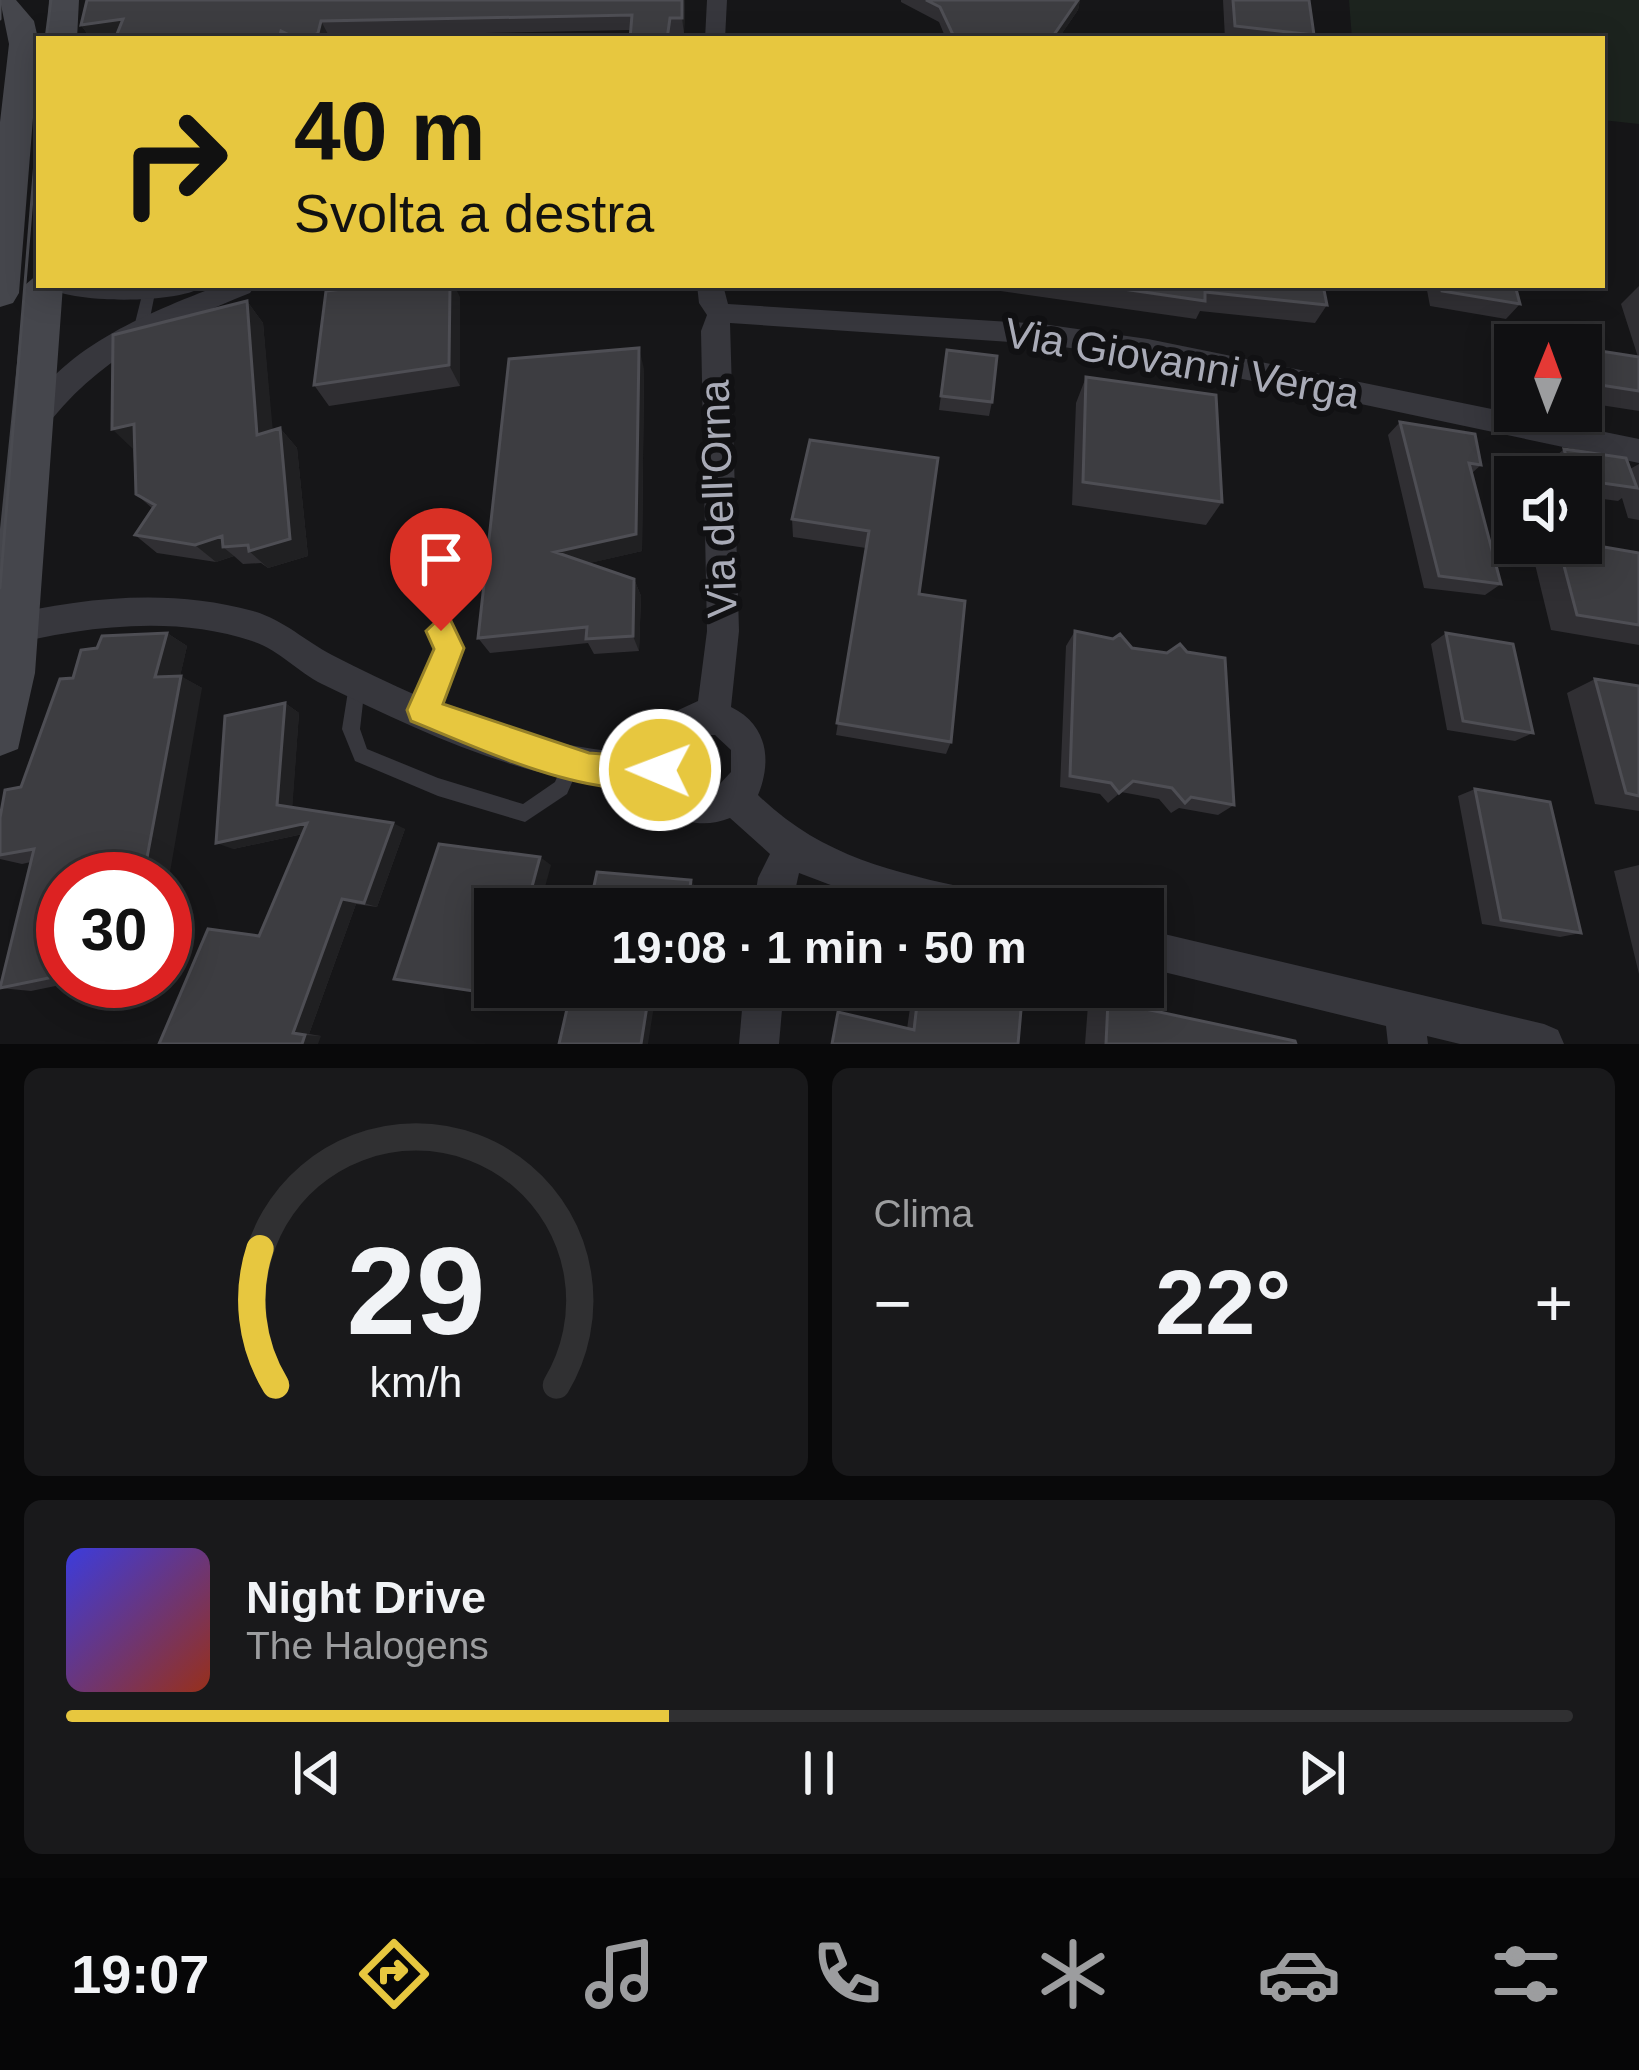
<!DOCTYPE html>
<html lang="it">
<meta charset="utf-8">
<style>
body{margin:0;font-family:Helvetica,sans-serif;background:#19191b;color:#f1f3f6;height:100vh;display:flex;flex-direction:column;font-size:45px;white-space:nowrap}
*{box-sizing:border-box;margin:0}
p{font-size:39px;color:#9c9d9f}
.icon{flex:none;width:66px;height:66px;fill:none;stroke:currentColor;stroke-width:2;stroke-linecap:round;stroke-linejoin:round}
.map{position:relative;height:1044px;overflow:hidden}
.sheet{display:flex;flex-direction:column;gap:24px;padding:24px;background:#09090a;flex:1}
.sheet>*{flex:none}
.guide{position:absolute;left:36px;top:36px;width:1569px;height:252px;border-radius:0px;box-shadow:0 6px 30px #0003,0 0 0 3px #303032;background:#e7c73f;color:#111;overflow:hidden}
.needle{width:78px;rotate:1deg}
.tools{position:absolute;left:1494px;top:324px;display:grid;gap:24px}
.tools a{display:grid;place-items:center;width:108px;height:108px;border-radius:0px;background:#101012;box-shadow:0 6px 30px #0003,0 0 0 3px #303032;font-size:60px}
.speed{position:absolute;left:36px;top:852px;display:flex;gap:24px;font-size:60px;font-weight:700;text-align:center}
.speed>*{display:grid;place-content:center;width:156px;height:156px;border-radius:50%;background:#101012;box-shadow:0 6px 30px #0003,0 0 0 3px #303032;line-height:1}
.speed .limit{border:18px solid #d22;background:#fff;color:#111}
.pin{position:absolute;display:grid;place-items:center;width:102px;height:102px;color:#fff;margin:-123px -51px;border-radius:50% 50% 50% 0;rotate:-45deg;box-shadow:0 0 12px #0007}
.pin .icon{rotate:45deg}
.me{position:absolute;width:132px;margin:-66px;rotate:271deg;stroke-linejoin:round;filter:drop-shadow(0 0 9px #0008)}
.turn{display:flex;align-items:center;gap:42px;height:252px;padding:0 60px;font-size:54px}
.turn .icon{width:156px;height:156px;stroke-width:2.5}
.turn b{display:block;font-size:84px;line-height:102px}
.big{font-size:90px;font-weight:600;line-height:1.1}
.sheet .widget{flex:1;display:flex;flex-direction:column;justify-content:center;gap:18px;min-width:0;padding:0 42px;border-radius:18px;background:#19191b}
.sheet .dial{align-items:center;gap:0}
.dial svg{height:312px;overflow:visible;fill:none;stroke:#303032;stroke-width:7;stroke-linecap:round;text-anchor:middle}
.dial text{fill:#f1f3f6;stroke:none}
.song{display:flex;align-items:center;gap:36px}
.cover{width:144px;height:144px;border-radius:18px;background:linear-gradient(135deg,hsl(240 70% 55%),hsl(10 70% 35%))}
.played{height:12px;border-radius:6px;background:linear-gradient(90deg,#e7c73f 40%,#303032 40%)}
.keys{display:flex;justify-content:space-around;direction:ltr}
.heat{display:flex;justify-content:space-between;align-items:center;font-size:66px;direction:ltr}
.sheet .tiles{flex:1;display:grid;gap:24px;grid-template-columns:1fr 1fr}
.widget:last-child{grid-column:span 2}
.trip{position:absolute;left:474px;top:888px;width:690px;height:120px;border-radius:0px;background:#101012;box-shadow:0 6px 30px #0003,0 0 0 3px #303032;font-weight:600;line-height:120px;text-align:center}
.tab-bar{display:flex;height:192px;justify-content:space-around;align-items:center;background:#060607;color:#9c9d9f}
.tab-bar .icon{width:84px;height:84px}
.tab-bar .active{color:#e7c73f}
.tab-bar b{font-size:54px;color:#f1f3f6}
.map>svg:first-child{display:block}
.green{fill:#1c231e}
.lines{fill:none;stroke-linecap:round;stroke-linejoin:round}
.lane{fill:#37373d;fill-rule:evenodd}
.street{fill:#37373d;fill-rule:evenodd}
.secondary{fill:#45464c;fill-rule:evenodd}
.tram{stroke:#4a4b51;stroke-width:3}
.wall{fill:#302f33}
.shaded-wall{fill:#202022}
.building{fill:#3d3d41;stroke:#4e4e54;stroke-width:3}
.route{fill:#e7c73f;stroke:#968129;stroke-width:3}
.labels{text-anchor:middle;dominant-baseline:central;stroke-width:12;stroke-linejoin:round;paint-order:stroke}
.street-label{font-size:42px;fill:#a9abb7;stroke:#111113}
</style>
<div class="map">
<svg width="1639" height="1044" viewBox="0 0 1639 1044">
<rect width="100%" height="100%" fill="#161618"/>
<path class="green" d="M1349 0H1639V124L1602 120V39H1352Z"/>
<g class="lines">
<path class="lane" d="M140 285 144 287 154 298 149 323 142 328 135 323 141 299 134 290Z
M441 624 447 626 457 648C451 673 444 703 422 718L416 716 414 710C429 681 448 664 433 631L435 626Z
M357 677 363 679 365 685 360 729 367 749 438 778 523 804 555 782 565 758 571 755 577 758 580 764 567 794 525 822 438 796 355 761 342 729 349 685 351 679Z"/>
<path class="street" d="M707 0H727L725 39H705Z
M46 285H204C188 304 63 305 46 285Z
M220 285 254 287 250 293C166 327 97 357 42 432H22L18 424C59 347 144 315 220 285Z
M697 285H723L728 304 1042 324 1148 339 1639 439V463L1148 359 1042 344 730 323 739 631 731 707C768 725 772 761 758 795 820 856 892 872 975 890L988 896 994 909H894L799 873 791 909H753L758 878 770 854 730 818C698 831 665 820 650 788 533 786 425 734 322 684 298 672 278 649 252 641 172 614 80 627 0 647V617C83 597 170 588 253 611 284 620 305 641 332 655 428 704 535 751 643 753L661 718 698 701 707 631 701 331 707 315 699 303ZM695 735H715L731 750V772L716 788H694L679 772V750Z
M1143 929 1544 1024 1558 1030 1564 1044H1460L1427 1036 1428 1044H1388L1386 1026 1143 967Z
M744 987H784L779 1044H739Z"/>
<path class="secondary" d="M0 0H16L34 21 39 43 19 293 13 303 0 307V122L9 44Z
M49 0H79L77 39H47Z
M39 273V285H63L35 673 18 749 0 756V529L25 285Z"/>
<path class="tram" d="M0 0V19
M46 39 51 0
M0 588 39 113"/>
</g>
<path class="wall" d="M685 0 684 33H672L671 39H630L631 30 329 36 328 39H115L116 37 91 39 81 25Z
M901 0H1080L1078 10 1058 39H946L939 22 901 2Z
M1223 0H1309L1314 35 1312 39H1225Z
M980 285H1323L1327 305 1315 323 1200 311 1196 319 980 288Z
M1426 285H1515L1520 304 1506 319 1430 306Z
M1639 286V411L1581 402V348L1638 357 1621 304Z
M460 297V386L329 406 314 385Z
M247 301 263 323 272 430 280 428 297 448 308 556 268 568 261 563 243 564 234 556 216 562 157 553 135 535 153 509 136 494 133 449Z
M947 350 992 402 989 416 939 410Z
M644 369 642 551 589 563 634 579 641 596 639 651 594 654 588 643 490 653 478 638Z
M1086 377 1222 502 1206 525 1072 505 1076 403Z
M1400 422 1481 465 1472 473 1501 584 1485 595 1424 588 1388 435Z
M810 440 919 594 951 742 946 754 836 735 866 548 793 537 792 519Z
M1564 449 1630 469 1639 464V520L1628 518 1622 498 1618 501 1581 496V477H1552L1548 463Z
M1551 543H1581L1639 553V645L1551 630 1533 556Z
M1075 631 1132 648 1167 653 1234 805 1218 815 1179 808 1171 813 1159 799 1121 792 1108 803 1100 794 1060 787 1066 646Z
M167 633 187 646 180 676 202 688 63 879V981H80L31 991 0 988 31 862 22 864 0 859V818L21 787 73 678 97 648Z
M1446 633 1533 733 1515 741 1447 730 1431 644Z
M1595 679 1639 686V811L1595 804 1567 693Z
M285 703 299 713 292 807 405 829 377 907 356 904 309 1034 321 1036 159 1044 259 936 303 834 233 849Z
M1475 789 1581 933 1560 937 1482 924 1458 796Z
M1639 865V974L1614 871Z
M913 987H1023L1018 1044H832L907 1029Z
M1108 1001 1296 1044H1085L1088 1005Z"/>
<path class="shaded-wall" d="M682 0H685L684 33 682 18Z
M1078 0H1080L1078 10 1058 39H1051Z
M123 19 133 34 91 39 81 25Z
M321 21 329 36 328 39H308Z
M450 285H454L460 297V386L449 365Z
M247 301 263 323 275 454 257 435Z
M639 348 644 369 642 551 564 569 555 552Z
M134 424 155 444 133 449 112 429Z
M280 428 297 448 308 556 268 568 249 551Z
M222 536 223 547 234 556 216 562 195 545Z
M634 579 641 596 639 651 633 636Z
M167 633 187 646 177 690 155 677Z
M181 676 202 688 165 901V879H143Z
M285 703 299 713 292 812 277 805Z
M307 823 321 830 233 849 216 843Z
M393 823 405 829 377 907 364 903Z
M540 857 551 865 539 909H526Z
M691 880 695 886 692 909H687Z
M342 899 356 904 309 1034 293 1033Z
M496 987H510L508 997 494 994Z
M650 987H657L648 1044H641Z
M305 1035 321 1036 318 1044H302Z"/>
<path class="building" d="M87 0H682V18H670L667 39H630L632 15 321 21 318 33 308 39H297L281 31 279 39H115L123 19 81 25Z
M926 0H1078L1051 39H955L940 7Z
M1233 0H1309L1314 35 1235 26Z
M374 285H450L449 365 314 385 326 291Z
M1096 285H1323L1327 305 1205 292V301Z
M1441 285H1515L1520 304 1442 291Z
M247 301 257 435 280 428 290 539 249 551 248 545 223 547 222 536 195 545 135 535 155 505 136 494 134 424 112 429 113 335Z
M639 348 636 534 555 552 634 579 633 636 586 639 587 627 478 638 509 359Z
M1581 348 1639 357V391L1581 382Z
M947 350 997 356 992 402 941 396Z
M1086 377 1216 395 1222 502 1083 482Z
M1400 422 1475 434 1481 465 1469 463 1501 584 1439 576Z
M810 440 938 458 919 594 965 601 951 742 837 723 869 531 792 519Z
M1564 449 1626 458 1637 488 1581 480V477H1572Z
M1558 543H1581L1639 553V625L1577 615Z
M1075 631 1113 639 1120 634 1132 648 1167 653 1180 644 1187 652 1225 658 1234 805 1191 797 1185 803 1172 788 1133 781 1119 793 1111 783 1070 776Z
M167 633 155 677 181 676 143 879H63V975L0 988 34 849 0 855V818L5 790 21 787 60 679 73 678 81 650 97 648 102 636Z
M1446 633 1513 644 1533 733 1463 721Z
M1595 679 1639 686V796L1626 793Z
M285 703 277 805 393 823 364 903 342 899 293 1033 305 1035 302 1044H159L208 929 259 936 307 823 216 843 225 716Z
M1475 789 1550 802 1581 933 1501 920Z
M439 844 540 857 526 909H495L496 987 494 994 394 979Z
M597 872 691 880 687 909H589Z
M572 987H650L641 1044H559Z
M919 987H1023L1018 1044H832L838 1012 914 1030Z
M1108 1001 1295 1041 1296 1044H1106Z"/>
<path class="route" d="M441 617 451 621 464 648 443 704 589 753 671 759 676 770 671 782C605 809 474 746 411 721L407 710 434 649 426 631Z"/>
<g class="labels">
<g class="street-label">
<text transform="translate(1182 363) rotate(10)">Via Giovanni Verga</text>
<text transform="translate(718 499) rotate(-92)">Via dell'Orna</text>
</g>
</g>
</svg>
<div class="tools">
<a><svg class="needle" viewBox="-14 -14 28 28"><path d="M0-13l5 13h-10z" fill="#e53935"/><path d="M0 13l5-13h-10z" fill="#9c9d9f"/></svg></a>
<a><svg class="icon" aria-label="sound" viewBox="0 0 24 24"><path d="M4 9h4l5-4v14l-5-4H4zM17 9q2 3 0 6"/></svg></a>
</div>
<div class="speed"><div class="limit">30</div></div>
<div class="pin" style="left:441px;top:631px;background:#d93025"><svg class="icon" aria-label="arrive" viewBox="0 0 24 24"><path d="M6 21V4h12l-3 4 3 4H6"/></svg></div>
<svg class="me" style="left:660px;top:770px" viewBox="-20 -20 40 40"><circle r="17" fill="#e7c73f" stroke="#fff" stroke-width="3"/><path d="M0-11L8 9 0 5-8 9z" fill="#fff"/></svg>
<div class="trip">19:08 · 1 min · 50 m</div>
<div class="guide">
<div class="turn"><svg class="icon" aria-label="right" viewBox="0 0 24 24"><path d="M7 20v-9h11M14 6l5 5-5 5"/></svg><div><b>40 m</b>Svolta a destra</div></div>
</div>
</div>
<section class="sheet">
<div class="tiles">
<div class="widget dial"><svg viewBox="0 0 100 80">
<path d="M14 69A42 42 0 1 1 86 69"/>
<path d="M14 69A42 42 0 0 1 10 34" stroke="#e7c73f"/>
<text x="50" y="56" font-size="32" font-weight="700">29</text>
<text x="50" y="72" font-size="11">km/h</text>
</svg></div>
<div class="widget"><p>Clima</p>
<div class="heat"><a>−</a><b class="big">22°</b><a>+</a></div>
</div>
<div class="widget">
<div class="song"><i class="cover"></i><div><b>Night Drive</b><p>The Halogens</p></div></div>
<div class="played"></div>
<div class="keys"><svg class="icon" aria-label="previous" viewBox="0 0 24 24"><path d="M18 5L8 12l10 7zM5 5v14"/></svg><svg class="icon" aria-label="pause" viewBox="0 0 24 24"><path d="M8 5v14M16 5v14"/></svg><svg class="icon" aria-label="next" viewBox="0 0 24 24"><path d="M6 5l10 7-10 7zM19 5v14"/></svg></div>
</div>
</div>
</section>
<nav class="tab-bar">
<b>19:07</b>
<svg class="icon active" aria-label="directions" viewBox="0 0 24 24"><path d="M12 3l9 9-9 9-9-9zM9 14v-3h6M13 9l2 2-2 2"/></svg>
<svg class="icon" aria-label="music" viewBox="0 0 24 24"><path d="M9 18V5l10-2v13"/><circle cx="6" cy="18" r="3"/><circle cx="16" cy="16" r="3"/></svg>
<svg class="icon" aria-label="phone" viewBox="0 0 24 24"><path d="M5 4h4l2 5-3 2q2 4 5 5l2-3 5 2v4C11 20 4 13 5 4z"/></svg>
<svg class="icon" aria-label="climate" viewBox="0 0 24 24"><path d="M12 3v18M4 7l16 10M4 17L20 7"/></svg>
<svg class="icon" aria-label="car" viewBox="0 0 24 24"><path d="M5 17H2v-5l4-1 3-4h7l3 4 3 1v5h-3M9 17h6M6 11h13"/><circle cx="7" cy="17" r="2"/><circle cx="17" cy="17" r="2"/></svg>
<svg class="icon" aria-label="filters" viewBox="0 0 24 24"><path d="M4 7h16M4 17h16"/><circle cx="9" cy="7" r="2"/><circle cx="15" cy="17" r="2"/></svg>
</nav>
